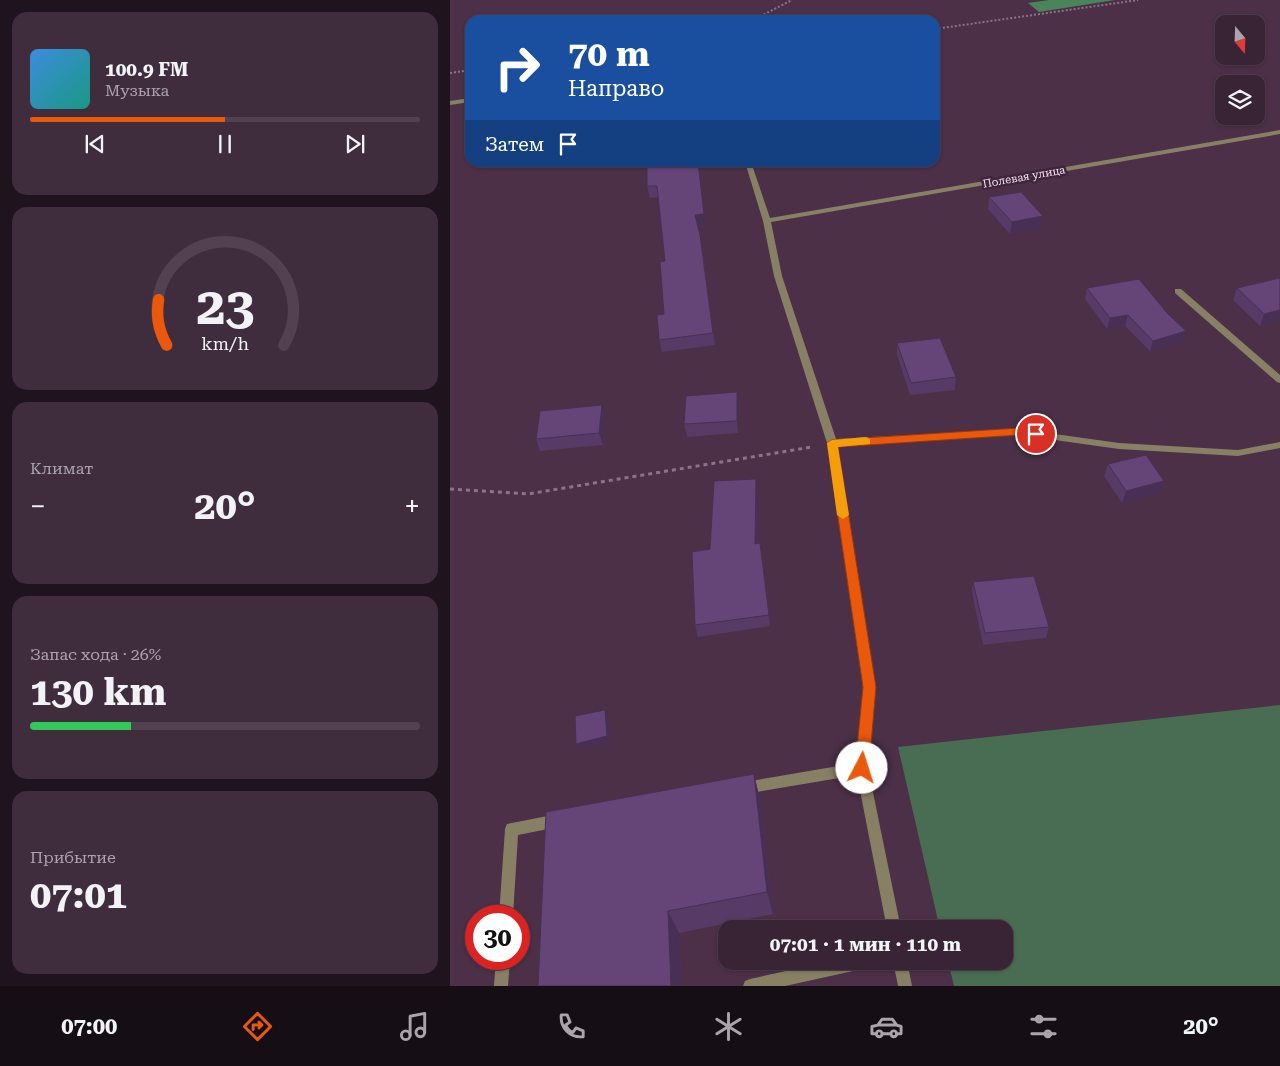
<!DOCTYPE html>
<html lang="ru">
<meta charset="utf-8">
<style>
body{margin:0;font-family:"Roboto Serif",serif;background:#3f2c3d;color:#f1f3f6;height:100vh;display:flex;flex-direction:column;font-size:19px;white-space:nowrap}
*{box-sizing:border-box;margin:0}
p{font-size:16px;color:#aba4ad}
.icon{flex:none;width:28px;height:28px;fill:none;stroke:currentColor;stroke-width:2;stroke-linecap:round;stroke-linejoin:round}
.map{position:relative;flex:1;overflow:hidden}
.side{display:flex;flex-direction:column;gap:12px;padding:12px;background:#1f141d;width:450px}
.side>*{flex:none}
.top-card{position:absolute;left:15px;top:15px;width:475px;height:152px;border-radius:15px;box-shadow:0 1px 4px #0004,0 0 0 1px #524150;background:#1a4fa0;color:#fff;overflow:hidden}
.needle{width:32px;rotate:161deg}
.buttons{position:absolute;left:765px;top:15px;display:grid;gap:10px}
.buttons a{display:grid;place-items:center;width:50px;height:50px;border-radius:10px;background:#382435;box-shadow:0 1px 4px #0004,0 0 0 1px #524150;font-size:25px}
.speed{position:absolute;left:15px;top:905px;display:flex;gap:10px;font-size:25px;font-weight:700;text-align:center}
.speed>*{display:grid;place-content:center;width:65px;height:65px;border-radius:50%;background:#382435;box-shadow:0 1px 4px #0004,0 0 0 1px #524150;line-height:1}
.speed .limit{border:8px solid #d22;background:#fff;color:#111}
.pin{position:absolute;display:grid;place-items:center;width:42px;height:42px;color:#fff;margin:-21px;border:2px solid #fff;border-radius:50%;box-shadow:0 1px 5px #0007}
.me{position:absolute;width:55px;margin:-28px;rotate:5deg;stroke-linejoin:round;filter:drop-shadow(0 0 4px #0008)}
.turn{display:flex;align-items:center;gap:18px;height:105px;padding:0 20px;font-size:22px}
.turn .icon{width:65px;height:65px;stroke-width:2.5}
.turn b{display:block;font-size:35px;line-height:42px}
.then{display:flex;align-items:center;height:48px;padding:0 20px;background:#0003;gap:10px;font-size:19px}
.big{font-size:38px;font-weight:700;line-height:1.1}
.side .tile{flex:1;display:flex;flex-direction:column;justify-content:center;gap:8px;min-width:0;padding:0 18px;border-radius:15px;background:#3f2c3d}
.side .dial{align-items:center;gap:0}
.dial svg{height:130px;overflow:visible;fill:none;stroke:#524150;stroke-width:7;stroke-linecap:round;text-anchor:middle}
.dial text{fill:#f1f3f6;stroke:none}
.song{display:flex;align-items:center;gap:15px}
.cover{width:60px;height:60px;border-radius:8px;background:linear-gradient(135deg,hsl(210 70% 55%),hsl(170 70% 35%))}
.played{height:5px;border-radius:2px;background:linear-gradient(90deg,#ea580c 50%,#524150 50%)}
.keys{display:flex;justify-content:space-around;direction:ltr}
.heat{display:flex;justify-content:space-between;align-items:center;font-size:28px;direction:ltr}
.charge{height:8px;border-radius:4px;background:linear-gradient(90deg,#34c759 26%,#524150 0)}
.trip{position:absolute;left:268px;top:920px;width:295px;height:50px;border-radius:15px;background:#382435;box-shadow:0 1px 4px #0004,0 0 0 1px #524150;font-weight:700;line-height:50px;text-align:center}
.tab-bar{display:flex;height:80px;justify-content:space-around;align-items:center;background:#160e15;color:#aba4ad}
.tab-bar .icon{width:35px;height:35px}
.tab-bar .active{color:#ea580c}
.tab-bar b{font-size:22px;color:#f1f3f6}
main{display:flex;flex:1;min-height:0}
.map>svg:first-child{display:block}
.green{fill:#486d52}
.forest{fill:#49845b}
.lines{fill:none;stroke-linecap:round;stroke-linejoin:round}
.path-far1{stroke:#8b7487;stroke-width:2;stroke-dasharray:2 2;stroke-linecap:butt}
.path{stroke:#8b7487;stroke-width:3;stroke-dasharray:4 4;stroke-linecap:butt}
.service{fill:#888065;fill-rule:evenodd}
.minor{fill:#888065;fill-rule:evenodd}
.wall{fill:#573a66}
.shaded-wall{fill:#473053}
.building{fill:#654477;stroke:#473053}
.route{fill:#ea580c;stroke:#983908}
.slow{fill:#f59e0b}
.labels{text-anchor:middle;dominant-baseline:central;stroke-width:5;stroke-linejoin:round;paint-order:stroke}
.far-street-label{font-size:11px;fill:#f3e2f0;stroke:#40263c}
</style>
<main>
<section class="side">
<div class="tile">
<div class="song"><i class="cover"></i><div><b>100.9 FM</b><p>Музыка</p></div></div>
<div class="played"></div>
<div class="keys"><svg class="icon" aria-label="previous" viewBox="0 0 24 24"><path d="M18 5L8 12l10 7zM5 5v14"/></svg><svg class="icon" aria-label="pause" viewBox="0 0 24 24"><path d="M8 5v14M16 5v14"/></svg><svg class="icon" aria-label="next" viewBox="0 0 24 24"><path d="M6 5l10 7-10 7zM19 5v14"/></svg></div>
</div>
<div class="tile dial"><svg viewBox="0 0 100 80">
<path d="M14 69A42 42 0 1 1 86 69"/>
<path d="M14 69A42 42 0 0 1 9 41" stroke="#ea580c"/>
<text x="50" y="56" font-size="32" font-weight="700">23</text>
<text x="50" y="72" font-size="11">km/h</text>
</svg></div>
<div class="tile"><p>Климат</p>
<div class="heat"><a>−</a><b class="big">20°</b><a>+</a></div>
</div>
<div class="tile"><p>Запас хода · 26%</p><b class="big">130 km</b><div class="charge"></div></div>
<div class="tile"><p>Прибытие</p><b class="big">07:01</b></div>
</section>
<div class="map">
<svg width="830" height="986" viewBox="0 0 830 986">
<rect width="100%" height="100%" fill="#4b3047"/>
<path class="green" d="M830 705V986H504L498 961H554V929H490L448 747Z"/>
<path class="forest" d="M599 0H665L589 12 578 3Z"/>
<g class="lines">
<path class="path-far1" d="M303 20 342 0
M485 29 688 0
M0 73 20 70"/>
<path class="path" d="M0 489 78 494 362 447"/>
<path class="service" d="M20 98V102L0 105V101Z
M725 289H731L830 375V383L827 382 725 293Z
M412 762 417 764 418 768 451 929H437L407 775 295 794 290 792 289 788 290 784 295 782Z
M108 814 113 816 115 821 113 826 68 835 63 916H49L55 829 57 824Z
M46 959H60L58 986H44Z
M381 961H424L422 966 417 968 335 986H293L295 981 300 979Z
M443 961H457L462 986H448Z"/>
<path class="minor" d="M830 130V134L321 222 332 276 386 439 569 429 669 443 788 450 830 442V448L788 456 669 449 569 435 387 446 425 687 418 768 417 772 412 774 407 772 406 768 413 687 377 443 324 276 313 221 295 162H301L320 218Z"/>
</g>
<path class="wall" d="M248 162 256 226 248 227 252 246 265 345 212 352 209 340 214 314 215 261 208 197 200 198 197 186Z
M539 197 593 216 591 228 560 234 538 209Z
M637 288 733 342 700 351 675 326 657 329 635 299Z
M787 288 830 321 810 326 783 300Z
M447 343 506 377 505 390 460 395 447 355Z
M287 392 288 405V433L237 437 234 424Z
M156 418 153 445 90 451 86 439Z
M658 464 710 493 672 503 654 476Z
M308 491 307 543H310L320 626 248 637 245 625 260 549Z
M523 582 599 627 596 638 533 645 522 593Z
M304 774 310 800 323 914 229 933 232 986H88Z"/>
<path class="shaded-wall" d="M248 162 256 226 246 227 245 215Z
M593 216 591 228 560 234 562 222Z
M830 310V321L810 326 814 314Z
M678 315 675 326 657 329 660 318Z
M736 331 733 342 700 351 703 341Z
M287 392 288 405V433L287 421Z
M152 405 156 418 153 445 149 433Z
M306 479 308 491 307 555 305 544Z
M714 481 710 493 672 503 676 491Z
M155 710 158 715 160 742 129 749 126 744Z
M304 774 310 800 323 914 317 892Z
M218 911 229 933 232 986H221Z"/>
<path class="building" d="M197 162H248L254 214 245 215 250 235 263 333 209 340 207 315 214 314 210 262 215 261 207 186H197Z
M571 192 593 216 562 222 539 197Z
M830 278V310L814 314 787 288Z
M689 279 718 314 736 331 703 341 678 315 660 318 637 288Z
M490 338 506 377 461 383 447 343Z
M287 392V421L234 424 236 396Z
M152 405 149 433 86 439 90 411Z
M696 455 714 481 676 491 658 464Z
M306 479 305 544 310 543 319 615 245 625 242 552 260 549 264 481Z
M584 576 599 627 535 633 523 582Z
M155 710 157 736 126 744 125 716Z
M304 774 317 892 218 911 221 986H88L96 812Z"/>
<path class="route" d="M569 428 586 430 591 434 586 438 569 435 388 447 426 687 419 768 417 772 412 775 407 772 405 768 413 687 377 443 382 440Z"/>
<path class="slow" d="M416 437 420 439V444L388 447 399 515 393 519 387 515 377 443 382 440Z"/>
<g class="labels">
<g class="far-street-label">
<text transform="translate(574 177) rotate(-10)">Полевая улица</text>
</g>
</g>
</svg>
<div class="buttons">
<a><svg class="needle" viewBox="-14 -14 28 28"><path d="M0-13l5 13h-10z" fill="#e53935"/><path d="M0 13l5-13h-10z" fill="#aba4ad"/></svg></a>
<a><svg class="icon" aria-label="layers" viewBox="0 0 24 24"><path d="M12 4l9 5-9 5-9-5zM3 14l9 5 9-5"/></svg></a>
</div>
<div class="speed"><div class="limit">30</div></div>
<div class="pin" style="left:586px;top:434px;background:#d93025"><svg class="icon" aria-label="arrive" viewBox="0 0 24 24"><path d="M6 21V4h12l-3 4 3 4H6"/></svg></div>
<svg class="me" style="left:412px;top:768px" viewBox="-20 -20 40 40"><circle r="19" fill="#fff"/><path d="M0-13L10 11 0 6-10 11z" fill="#ea580c"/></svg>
<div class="trip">07:01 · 1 мин · 110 m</div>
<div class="top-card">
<div class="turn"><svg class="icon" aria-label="right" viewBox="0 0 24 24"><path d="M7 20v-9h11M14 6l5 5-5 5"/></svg><div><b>70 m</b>Направо</div></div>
<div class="then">Затем<svg class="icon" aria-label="arrive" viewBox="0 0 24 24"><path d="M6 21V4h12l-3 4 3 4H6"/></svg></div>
</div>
</div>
</main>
<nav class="tab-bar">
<b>07:00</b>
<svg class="icon active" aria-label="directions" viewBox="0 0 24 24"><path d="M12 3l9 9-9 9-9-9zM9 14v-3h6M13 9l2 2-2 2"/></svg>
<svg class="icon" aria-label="music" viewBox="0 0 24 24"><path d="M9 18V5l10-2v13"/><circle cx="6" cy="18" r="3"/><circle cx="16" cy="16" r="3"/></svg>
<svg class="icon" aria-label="phone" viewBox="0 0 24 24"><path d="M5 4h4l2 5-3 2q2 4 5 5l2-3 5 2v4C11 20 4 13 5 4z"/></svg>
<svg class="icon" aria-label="climate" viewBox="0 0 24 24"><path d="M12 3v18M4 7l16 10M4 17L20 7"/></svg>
<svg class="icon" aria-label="car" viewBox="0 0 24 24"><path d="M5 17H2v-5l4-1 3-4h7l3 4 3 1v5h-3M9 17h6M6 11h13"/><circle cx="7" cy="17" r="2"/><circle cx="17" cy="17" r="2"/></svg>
<svg class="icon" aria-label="filters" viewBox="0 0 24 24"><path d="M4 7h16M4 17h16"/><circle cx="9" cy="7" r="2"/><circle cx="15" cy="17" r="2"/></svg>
<b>20°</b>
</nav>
